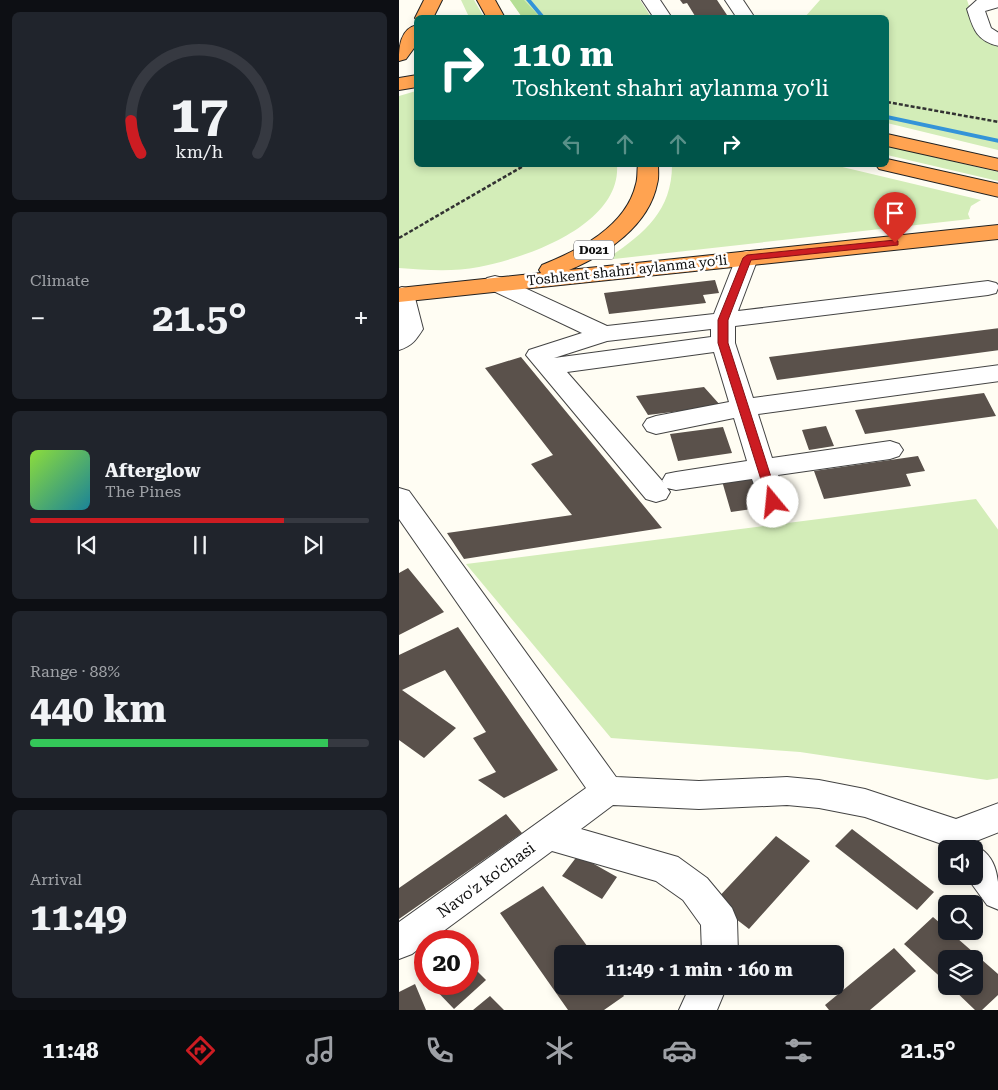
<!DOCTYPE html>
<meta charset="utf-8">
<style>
body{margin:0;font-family:"Roboto Serif",serif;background:#20242c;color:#f1f3f6;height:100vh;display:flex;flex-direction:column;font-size:19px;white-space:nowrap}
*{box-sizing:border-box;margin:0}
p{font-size:16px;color:#9ea1a6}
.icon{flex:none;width:28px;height:28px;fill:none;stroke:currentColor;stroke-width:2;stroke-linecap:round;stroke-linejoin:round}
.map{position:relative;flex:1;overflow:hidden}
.panel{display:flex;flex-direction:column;gap:12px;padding:12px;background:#0d0f14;width:399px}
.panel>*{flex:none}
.banner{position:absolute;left:15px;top:15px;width:475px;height:152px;border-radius:8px;box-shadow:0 2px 8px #0003;background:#00695c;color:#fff;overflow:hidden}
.tools{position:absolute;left:539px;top:840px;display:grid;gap:10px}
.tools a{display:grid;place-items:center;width:45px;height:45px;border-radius:8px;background:#171b24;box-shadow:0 2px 8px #0003;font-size:25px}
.speed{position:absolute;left:15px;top:930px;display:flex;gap:10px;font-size:25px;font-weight:700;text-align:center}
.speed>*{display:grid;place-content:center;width:65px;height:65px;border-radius:50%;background:#171b24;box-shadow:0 2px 8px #0003;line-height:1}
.speed .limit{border:8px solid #d22;background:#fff;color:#111}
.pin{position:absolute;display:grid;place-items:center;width:42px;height:42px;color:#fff;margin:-51px -21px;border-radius:50% 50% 50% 0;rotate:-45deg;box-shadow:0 0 5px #0007}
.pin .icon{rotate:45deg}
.me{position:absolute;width:55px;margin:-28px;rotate:343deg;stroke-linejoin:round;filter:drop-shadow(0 0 4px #0008)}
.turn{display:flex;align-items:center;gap:18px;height:105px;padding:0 15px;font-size:22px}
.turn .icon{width:65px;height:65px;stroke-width:2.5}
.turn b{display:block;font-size:35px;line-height:42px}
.lanes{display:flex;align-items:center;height:48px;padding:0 15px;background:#0003;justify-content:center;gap:25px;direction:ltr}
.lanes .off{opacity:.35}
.big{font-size:38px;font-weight:700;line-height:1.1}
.panel .tile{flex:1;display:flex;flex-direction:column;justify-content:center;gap:8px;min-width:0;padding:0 18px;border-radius:8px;background:#20242c}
.panel .dial{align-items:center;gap:0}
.dial svg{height:130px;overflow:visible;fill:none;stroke:#363941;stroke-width:7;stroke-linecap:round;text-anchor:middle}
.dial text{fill:#f1f3f6;stroke:none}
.song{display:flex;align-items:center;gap:15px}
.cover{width:60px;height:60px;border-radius:8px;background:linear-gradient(135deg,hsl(90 70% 55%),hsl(190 70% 35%))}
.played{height:5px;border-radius:2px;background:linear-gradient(90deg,#cc1c22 75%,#363941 75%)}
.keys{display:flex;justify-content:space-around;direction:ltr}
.heat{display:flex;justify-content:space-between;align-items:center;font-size:28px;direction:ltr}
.charge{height:8px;border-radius:4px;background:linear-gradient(90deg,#34c759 88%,#363941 0)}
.trip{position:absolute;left:155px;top:945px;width:290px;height:50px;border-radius:8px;background:#171b24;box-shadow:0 2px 8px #0003;font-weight:700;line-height:50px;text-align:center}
.dock{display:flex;height:80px;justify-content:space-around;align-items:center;background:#090b0e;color:#9ea1a6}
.dock .icon{width:35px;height:35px}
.dock .on{color:#cc1c22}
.dock b{font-size:22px;color:#f1f3f6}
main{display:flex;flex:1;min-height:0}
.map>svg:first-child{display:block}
.green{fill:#d3edb8}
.forest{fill:#b6df96}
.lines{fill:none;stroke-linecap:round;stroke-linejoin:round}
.stream{fill:#3494d8;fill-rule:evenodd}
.building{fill:#5a514b}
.minor-casing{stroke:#434343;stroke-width:2}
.highway-casing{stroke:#212121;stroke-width:2}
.path{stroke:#323232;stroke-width:2.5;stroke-dasharray:4 2;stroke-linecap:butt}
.minor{fill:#fff;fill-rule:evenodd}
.highway{fill:#ffa351;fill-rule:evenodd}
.route{fill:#cc1c22;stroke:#851216}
.labels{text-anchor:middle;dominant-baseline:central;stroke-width:5;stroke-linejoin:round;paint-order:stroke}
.shield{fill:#fff;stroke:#585858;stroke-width:1}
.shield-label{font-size:12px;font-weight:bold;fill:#101010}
.street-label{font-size:14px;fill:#101010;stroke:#fff}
.near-street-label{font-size:16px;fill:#101010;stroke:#fff}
</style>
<main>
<section class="panel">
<div class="tile dial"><svg viewBox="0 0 100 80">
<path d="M14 69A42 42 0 1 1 86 69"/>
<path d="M14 69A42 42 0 0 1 8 49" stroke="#cc1c22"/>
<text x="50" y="56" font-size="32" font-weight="700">17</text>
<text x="50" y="72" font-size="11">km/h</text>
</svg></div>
<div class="tile"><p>Climate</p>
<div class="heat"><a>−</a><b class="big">21.5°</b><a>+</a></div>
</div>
<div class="tile">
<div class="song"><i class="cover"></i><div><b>Afterglow</b><p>The Pines</p></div></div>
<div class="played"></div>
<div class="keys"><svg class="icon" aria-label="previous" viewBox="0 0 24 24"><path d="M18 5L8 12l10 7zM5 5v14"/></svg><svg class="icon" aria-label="pause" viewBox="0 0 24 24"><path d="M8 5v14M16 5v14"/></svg><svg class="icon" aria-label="next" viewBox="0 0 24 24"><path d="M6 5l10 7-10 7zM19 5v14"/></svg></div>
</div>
<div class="tile"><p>Range · 88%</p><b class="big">440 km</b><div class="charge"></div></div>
<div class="tile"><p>Arrival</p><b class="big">11:49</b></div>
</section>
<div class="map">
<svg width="600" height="1010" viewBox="0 0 600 1010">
<rect width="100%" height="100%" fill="#fffdf3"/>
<path class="green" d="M62 0H75L85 17H70Z
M111 0H241L252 17H123Z
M421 0H568L580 35 599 47V150L488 123V18H405Z
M17 91 18 165H218C222 225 127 258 80 267 54 272 26 270 0 268V96Z
M488 146 599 172V181L488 155Z
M273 165H435L582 200 572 206 569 214 571 219 206 260C242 236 273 213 273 165Z
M577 499 600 531V778L588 780 401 752 212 738 67 564Z"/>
<path class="forest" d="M111 0H125L141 17H123Z"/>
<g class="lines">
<path class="stream" d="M127 0H132L147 18H142Z
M488 115 600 139V143L488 119Z"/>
</g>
<path class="building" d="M281 0H318L330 18H291L296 16 288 3 284 4Z
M316 280 320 293 304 295 307 303 210 314 205 293Z
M600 328V350L378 380 370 357Z
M122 357 263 528 65 559 48 533 173 515 132 464 154 455 86 368Z
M305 387 322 406 249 415 237 396Z
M585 393 597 416 466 434 456 410Z
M427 426 435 446 410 450 403 430Z
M324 427 333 453 279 461 271 434Z
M519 456 526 471 507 474 512 486 425 499 415 471Z
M357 476 367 507 332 512 323 481Z
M9 568 45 612 0 635V573Z
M59 627 159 770 105 798 79 780 97 772 74 738 87 732 46 670 3 690 57 728 25 758 0 740V655Z
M107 814 123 833 0 919V888Z
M453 829 535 892 518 910 436 846Z
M377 836 411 861 350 929 315 902Z
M179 855 218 877 203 899 163 876Z
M144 886 194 954H164V986H218L225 996 205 1010H169L101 913Z
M534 917 548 929V931H550L600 975V994L583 1010H576L551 986H575V959H548V983L505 944Z
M495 948 517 971 471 1010H430L426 1005Z
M69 962 87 980 55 1009 31 984H69Z
M16 984 27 1010H0V992Z
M91 996 105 1010H74Z"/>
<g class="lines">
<defs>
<path id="minor" d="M243 0H261L273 18H255Z
M326 0H344L356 18H338Z
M578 0H600V7L586 11 592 28 600 33V46C577 41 574 28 568 9Z
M348 251 356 253 359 258 339 311 589 281 597 283 600 286 597 293 589 295 336 326V343L354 398 600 365V381L359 414 373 458 491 441 500 444 504 450 500 456 491 459 379 475 388 502 384 509 374 512 364 509 353 479 277 490 268 488 271 492 267 499 257 502 247 499 127 355 130 350 183 333 88 288 84 283 88 278 96 276 104 278 208 326 315 314 337 258 340 253ZM312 329V337L155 358 208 341ZM315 352 330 402 257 416 248 419 244 425 248 431 257 434 335 418 348 461 277 472 267 474 263 481 265 483 168 372Z
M3 287 11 289 15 294 24 329C17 340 13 346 0 350V288Z
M0 488 10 491 217 777 300 781 388 777 420 780 466 789 557 819 600 803V832L557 849 466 817 420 808 388 805 300 809 214 805 182 829 279 857 308 878 333 908 338 920 339 954H303L302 925 284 900 257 881 153 851 31 941H26V944L13 954 0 959V922L187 788 0 519Z
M575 845C600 856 600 881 600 910L588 905 567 876H575V849H564Z
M291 986H328L318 1010H280Z"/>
<path id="highway" d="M25 0H43L34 18H18V20L16 18Z
M78 0H96L106 18H88Z
M18 25V44L7 59 0 61C0 47 1 29 18 25Z
M18 75V87L0 90V78Z
M488 134 600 159V171L488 146Z
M488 159 600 184V197L480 169 477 165H488Z
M239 165H259C259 171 260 178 258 184 250 225 207 255 170 270L600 225V239L0 302V288L142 273 140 270 143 265C180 250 227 227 237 184 239 178 238 171 239 165Z"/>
</defs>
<use href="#minor" class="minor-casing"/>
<use href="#highway" class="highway-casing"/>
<path class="path" d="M488 102 600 122
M0 238 126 165"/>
<use href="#minor" class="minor"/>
<use href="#highway" class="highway"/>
</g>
<path class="route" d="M496 240 499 241V245L352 260 329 320V343L380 502 374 506 370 505 319 343V320L344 258 348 255Z"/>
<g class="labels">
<rect class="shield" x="175" y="240.5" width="40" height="19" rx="4"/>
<g class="shield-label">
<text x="195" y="250">D021</text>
</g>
<g class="street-label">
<text transform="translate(228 270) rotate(-6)">Toshkent shahri aylanma yoʻli</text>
</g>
<g class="near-street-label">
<text transform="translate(87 880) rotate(-36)">Navo'z ko'chasi</text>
</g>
</g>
</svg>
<div class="tools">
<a><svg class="icon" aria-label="sound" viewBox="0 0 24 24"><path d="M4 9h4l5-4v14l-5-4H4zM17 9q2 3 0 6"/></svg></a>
<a><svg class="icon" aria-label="search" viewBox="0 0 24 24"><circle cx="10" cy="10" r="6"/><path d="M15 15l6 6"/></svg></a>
<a><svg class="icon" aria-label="layers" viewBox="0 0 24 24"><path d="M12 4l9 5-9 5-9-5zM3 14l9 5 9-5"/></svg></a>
</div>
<div class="speed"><div class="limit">20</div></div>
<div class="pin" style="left:496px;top:243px;background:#d93025"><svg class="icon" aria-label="arrive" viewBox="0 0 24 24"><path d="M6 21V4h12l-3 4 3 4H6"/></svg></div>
<svg class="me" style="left:374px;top:502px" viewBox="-20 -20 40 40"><circle r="19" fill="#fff"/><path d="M0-13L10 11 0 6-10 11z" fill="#cc1c22"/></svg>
<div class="trip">11:49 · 1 min · 160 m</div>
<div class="banner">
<div class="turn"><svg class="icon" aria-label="right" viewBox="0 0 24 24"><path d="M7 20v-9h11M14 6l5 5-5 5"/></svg><div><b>110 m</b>Toshkent shahri aylanma yoʻli</div></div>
<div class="lanes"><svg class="icon off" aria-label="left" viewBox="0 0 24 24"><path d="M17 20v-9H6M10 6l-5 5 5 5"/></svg><svg class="icon off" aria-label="ahead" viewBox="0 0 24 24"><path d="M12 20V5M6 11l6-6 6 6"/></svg><svg class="icon off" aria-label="ahead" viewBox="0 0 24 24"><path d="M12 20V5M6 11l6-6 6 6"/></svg><svg class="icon" aria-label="right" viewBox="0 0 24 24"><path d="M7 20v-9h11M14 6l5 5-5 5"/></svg></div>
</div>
</div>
</main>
<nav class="dock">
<b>11:48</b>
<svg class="icon on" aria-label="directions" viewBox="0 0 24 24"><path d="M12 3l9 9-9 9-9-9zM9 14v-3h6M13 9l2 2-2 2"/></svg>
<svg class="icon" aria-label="music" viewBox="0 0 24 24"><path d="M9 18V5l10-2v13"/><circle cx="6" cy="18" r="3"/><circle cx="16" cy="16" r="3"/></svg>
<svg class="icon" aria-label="phone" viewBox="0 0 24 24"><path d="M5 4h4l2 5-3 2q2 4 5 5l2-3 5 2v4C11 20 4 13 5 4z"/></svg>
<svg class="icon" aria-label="climate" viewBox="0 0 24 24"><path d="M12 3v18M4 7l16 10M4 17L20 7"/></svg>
<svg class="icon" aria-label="car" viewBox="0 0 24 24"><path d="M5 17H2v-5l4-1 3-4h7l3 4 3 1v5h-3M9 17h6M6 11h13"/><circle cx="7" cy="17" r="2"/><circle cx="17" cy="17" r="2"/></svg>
<svg class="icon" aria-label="filters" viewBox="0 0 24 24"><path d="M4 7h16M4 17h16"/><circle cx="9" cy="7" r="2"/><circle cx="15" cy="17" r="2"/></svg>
<b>21.5°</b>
</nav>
